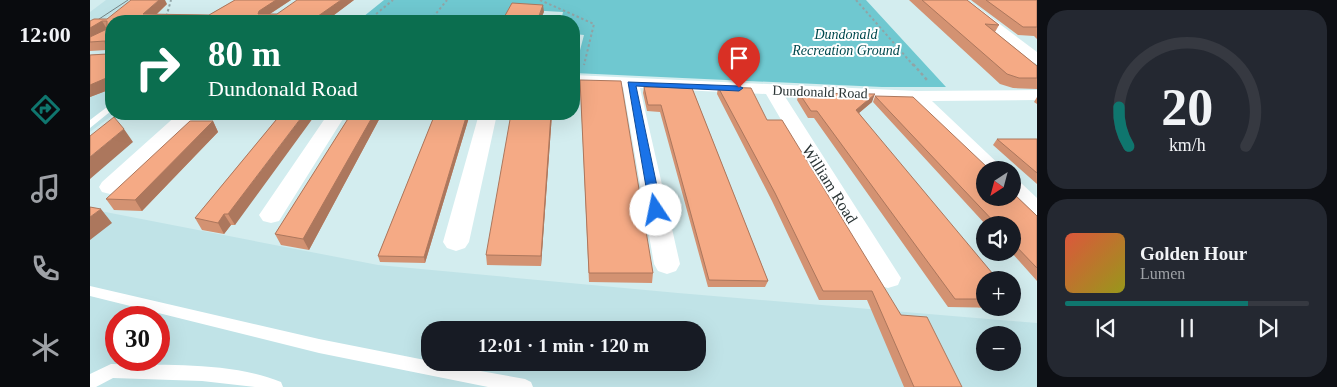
<!DOCTYPE html>
<meta charset="utf-8">
<style>
body{margin:0;font-family:"Times New Roman",serif;background:#242831;color:#f1f3f6;height:100vh;display:flex;flex-direction:column;font-size:19px;white-space:nowrap}
*{box-sizing:border-box;margin:0}
p{font-size:16px;color:#9ea1a6}
.icon{flex:none;width:28px;height:28px;fill:none;stroke:currentColor;stroke-width:2;stroke-linecap:round;stroke-linejoin:round}
.map{position:relative;flex:1;overflow:hidden}
.sheet{display:flex;flex-direction:column;gap:10px;padding:10px;background:#0d0f14;width:300px}
.sheet>*{flex:none}
.hud{position:absolute;left:15px;top:15px;width:475px;height:105px;border-radius:20px;box-shadow:0 5px 20px #0002;background:#0b6e4f;color:#fff;overflow:hidden}
.needle{width:32px;rotate:216deg}
.fabs{position:absolute;left:886px;top:161px;display:grid;gap:10px}
.fabs a{display:grid;place-items:center;width:45px;height:45px;border-radius:50%;background:#171b24;box-shadow:0 5px 20px #0002;font-size:25px}
.speed{position:absolute;left:15px;top:306px;display:flex;gap:10px;font-size:25px;font-weight:700;text-align:center}
.speed>*{display:grid;place-content:center;width:65px;height:65px;border-radius:50%;background:#171b24;box-shadow:0 5px 20px #0002;line-height:1}
.speed .limit{border:8px solid #d22;background:#fff;color:#111}
.pin{position:absolute;display:grid;place-items:center;width:42px;height:42px;color:#fff;margin:-51px -21px;border-radius:50% 50% 50% 0;rotate:-45deg;box-shadow:0 0 5px #0007}
.pin .icon{rotate:45deg}
.me{position:absolute;width:55px;margin:-28px;rotate:349deg;stroke-linejoin:round;filter:drop-shadow(0 0 4px #0008)}
.turn{display:flex;align-items:center;gap:18px;height:105px;padding:0 20px;font-size:22px}
.turn .icon{width:65px;height:65px;stroke-width:2.5}
.turn b{display:block;font-size:35px;line-height:42px}
.sheet .tile{flex:1;display:flex;flex-direction:column;justify-content:center;gap:8px;min-width:0;padding:0 18px;border-radius:20px;background:#242831}
.sheet .dial{align-items:center;gap:0}
.dial svg{height:130px;overflow:visible;fill:none;stroke:#363941;stroke-width:7;stroke-linecap:round;text-anchor:middle}
.dial text{fill:#f1f3f6;stroke:none}
.song{display:flex;align-items:center;gap:15px}
.cover{width:60px;height:60px;border-radius:8px;background:linear-gradient(135deg,hsl(10 70% 55%),hsl(60 70% 35%))}
.played{height:5px;border-radius:2px;background:linear-gradient(90deg,#0f766e 75%,#363941 75%)}
.keys{display:flex;justify-content:space-around;direction:ltr}
.trip{position:absolute;left:331px;top:321px;width:285px;height:50px;border-radius:20px;background:#171b24;box-shadow:0 5px 20px #0002;font-weight:700;line-height:50px;text-align:center}
main{display:flex;flex:1;min-height:0}
.tab-bar{display:flex;flex-direction:column;width:90px;justify-content:space-around;align-items:center;background:#090b0e;color:#9ea1a6}
.tab-bar .icon{width:35px;height:35px}
.tab-bar .on{color:#0f766e}
.tab-bar b{font-size:22px;color:#f1f3f6}
.map>svg:first-child{display:block}
.built{fill:#c0e3e7;fill-rule:evenodd}
.green{fill:#6fc8d0}
.lines{fill:none;stroke-linecap:round;stroke-linejoin:round}
.path-far1{stroke:#91a4a6;stroke-width:2;stroke-dasharray:2.5 2.5;stroke-linecap:butt}
.path{stroke:#91a4a6;stroke-width:2.5;stroke-dasharray:3 3;stroke-linecap:butt}
.lane{fill:#fff;fill-rule:evenodd}
.street{fill:#fff;fill-rule:evenodd}
.tram{stroke:#748586;stroke-width:1}
.wall{fill:#d39272}
.shaded-wall{fill:#ac775d}
.building{fill:#f5aa85;stroke:#ac775d}
.route{fill:#1a73e8;stroke:#114b97}
.labels{text-anchor:middle;dominant-baseline:central;stroke-width:4;stroke-linejoin:round;paint-order:stroke}
.far-park-label{font-size:14px;font-style:italic;fill:#00494e;stroke:#fff}
.far-street-label{font-size:14px;fill:#2a3435;stroke:#fff}
.street-label{font-size:16px;fill:#2a3435;stroke:#fff}
</style>
<main>
<nav class="tab-bar">
<b>12:00</b>
<svg class="icon on" aria-label="directions" viewBox="0 0 24 24"><path d="M12 3l9 9-9 9-9-9zM9 14v-3h6M13 9l2 2-2 2"/></svg>
<svg class="icon" aria-label="music" viewBox="0 0 24 24"><path d="M9 18V5l10-2v13"/><circle cx="6" cy="18" r="3"/><circle cx="16" cy="16" r="3"/></svg>
<svg class="icon" aria-label="phone" viewBox="0 0 24 24"><path d="M5 4h4l2 5-3 2q2 4 5 5l2-3 5 2v4C11 20 4 13 5 4z"/></svg>
<svg class="icon" aria-label="climate" viewBox="0 0 24 24"><path d="M12 3v18M4 7l16 10M4 17L20 7"/></svg>
</nav>
<div class="map">
<svg width="947" height="387" viewBox="0 0 947 387">
<rect width="100%" height="100%" fill="#d3edef"/>
<path class="built" d="M16 0H42L0 29V12Z
M21 69V114H24L0 132V77Z
M0 209 288 265 588 293 947 323V387H0ZM26 318H69V360H26ZM340 330H608V362H340ZM895 335H922V362H895Z"/>
<path class="green" d="M294 0H776L856 87H792L484 73 494 35 484 34V21H471L473 12 420 9 413 21H268Z"/>
<g class="lines">
<path class="path-far1" d="M450 0 504 24 494 65
M766 0 824 66
M75 21 81 0
M292 21 280 19 303 0
M340 21 357 0"/>
<path class="path" d="M823 64 837 80"/>
<path class="lane" d="M21 104V111L0 128V120Z
M0 286 229 339 340 361V362L435 379 441 382 443 387H398L229 353 0 296Z
M21 364C77 366 138 361 191 382L193 387H165L112 381 23 378 6 387H0V374Z"/>
<path class="street" d="M864 0H878L947 52V64L942 62Z
M484 75 826 91 947 90V100L842 101 915 170H895V173L821 101 694 95 811 278 808 285 798 288 788 285 676 94 550 88 590 264 586 271 577 274 568 271 564 264 533 87 484 85Z
M88 114H108L28 192 20 194 12 192 9 187 12 182Z
M238 114H256L189 221 181 223 173 221 169 215Z
M389 114H407L379 242 375 248 366 251 357 248 353 242Z
M922 180 930 182 947 198V219L939 217 920 198H922Z"/>
<path class="tram" d="M0 25 38 0"/>
</g>
<path class="wall" d="M145 0H201L180 14H187L264 0 236 21H21V89L0 97V55L17 54 16 50 0 51V21L17 19 77 4 67 14 119 15Z
M819 0H877L909 25 905 32 947 66V89L923 88 910 84Z
M881 0H947V39L944 36 928 35Z
M490 80 563 273 562 283 499 282Z
M554 87 602 88 678 281 675 287H618L570 112 557 111 553 93Z
M628 87 677 120 811 315 872 387H814L777 300H729L682 201 627 94Z
M709 93 782 102 769 113 895 280V308H917L858 307 724 118H718L707 100Z
M785 96 923 193 947 216V281L921 252H922V225H896L783 102Z
M947 97V104L944 102Z
M191 114 145 225H141L134 234 112 230 105 218Z
M261 114H292L219 250 191 245 185 234Z
M345 114H380L335 263 290 262 288 256Z
M462 114 451 266 397 265 396 255Z
M123 121 128 132 52 211 24 210 16 199Z
M907 139H947V184L903 145Z"/>
<path class="shaded-wall" d="M69 0H75L77 4 59 21 53 14Z
M186 0H201L172 19 168 14 169 11Z
M251 0H264L236 21H221Z
M453 5 454 12 450 21H447Z
M12 21 17 29 0 41V28Z
M21 76V89L0 97V85Z
M785 94 782 102 763 118 766 110Z
M214 114H226L145 225 138 214Z
M284 114H292L219 250 213 239Z
M377 114H380L335 263 334 257Z
M461 114H462L451 266V256Z
M123 121 128 132 52 211 45 200Z
M34 129 43 142 0 179V157Z
M11 209 22 223 0 240V217Z
M134 214 141 225 134 234 128 223Z"/>
<path class="building" d="M41 0H69L53 14 119 15 145 0H186L169 11 168 14H187L207 0H251L221 21H21V76L0 85V55L17 54 15 41 0 42V37L17 29V21H12L0 28V21L4 19H17Z
M832 0H877L909 25 895 24 947 66V78H929L917 74Z
M896 0H947V27H933Z
M422 3 453 5 447 21H412Z
M490 80 531 81 563 273H499Z
M554 87 602 88 678 281 619 280 571 105H558Z
M628 87 661 88 677 120H692L811 315 837 317 872 387H824L782 291H733L685 193Z
M709 93 785 94 766 110 908 280H895V299H865L727 111H721Z
M785 96 823 97 898 168 901 166H910L913 170H895V198H922V182L925 185 923 193 947 216V268L922 242V225H907Z
M191 114H214L138 214H134L128 223 105 218Z
M261 114H284L213 239 185 234Z
M345 114H377L334 257 288 256Z
M421 114H461L451 256 396 255Z
M24 117 34 129 0 157V136Z
M100 121H123L45 200 16 199Z
M907 139H947V173Z
M0 207 11 209 0 217Z"/>
<path class="route" d="M538 82 649 86 653 88 649 91 546 86 572 210 566 214 560 210Z"/>
<g class="labels">
<g class="far-park-label">
<text x="756" y="34">Dundonald<tspan x="756" dy="16">Recreation Ground</tspan></text>
</g>
<g class="far-street-label">
<text transform="translate(730 92) rotate(2)">Dundonald Road</text>
</g>
<g class="street-label">
<text transform="translate(740 184) rotate(58)">William Road</text>
</g>
</g>
</svg>
<div class="fabs">
<a><svg class="needle" viewBox="-14 -14 28 28"><path d="M0-13l5 13h-10z" fill="#e53935"/><path d="M0 13l5-13h-10z" fill="#9ea1a6"/></svg></a>
<a><svg class="icon" aria-label="sound" viewBox="0 0 24 24"><path d="M4 9h4l5-4v14l-5-4H4zM17 9q2 3 0 6"/></svg></a>
<a>+</a>
<a>−</a>
</div>
<div class="speed"><div class="limit">30</div></div>
<div class="pin" style="left:649px;top:88px;background:#d93025"><svg class="icon" aria-label="arrive" viewBox="0 0 24 24"><path d="M6 21V4h12l-3 4 3 4H6"/></svg></div>
<svg class="me" style="left:566px;top:210px" viewBox="-20 -20 40 40"><circle r="19" fill="#fff"/><path d="M0-13L10 11 0 6-10 11z" fill="#1a73e8"/></svg>
<div class="trip">12:01 · 1 min · 120 m</div>
<div class="hud">
<div class="turn"><svg class="icon" aria-label="right" viewBox="0 0 24 24"><path d="M7 20v-9h11M14 6l5 5-5 5"/></svg><div><b>80 m</b>Dundonald Road</div></div>
</div>
</div>
<section class="sheet">
<div class="tile dial"><svg viewBox="0 0 100 80">
<path d="M14 69A42 42 0 1 1 86 69"/>
<path d="M14 69A42 42 0 0 1 8 45" stroke="#0f766e"/>
<text x="50" y="56" font-size="32" font-weight="700">20</text>
<text x="50" y="72" font-size="11">km/h</text>
</svg></div>
<div class="tile">
<div class="song"><i class="cover"></i><div><b>Golden Hour</b><p>Lumen</p></div></div>
<div class="played"></div>
<div class="keys"><svg class="icon" aria-label="previous" viewBox="0 0 24 24"><path d="M18 5L8 12l10 7zM5 5v14"/></svg><svg class="icon" aria-label="pause" viewBox="0 0 24 24"><path d="M8 5v14M16 5v14"/></svg><svg class="icon" aria-label="next" viewBox="0 0 24 24"><path d="M6 5l10 7-10 7zM19 5v14"/></svg></div>
</div>
</section>
</main>
